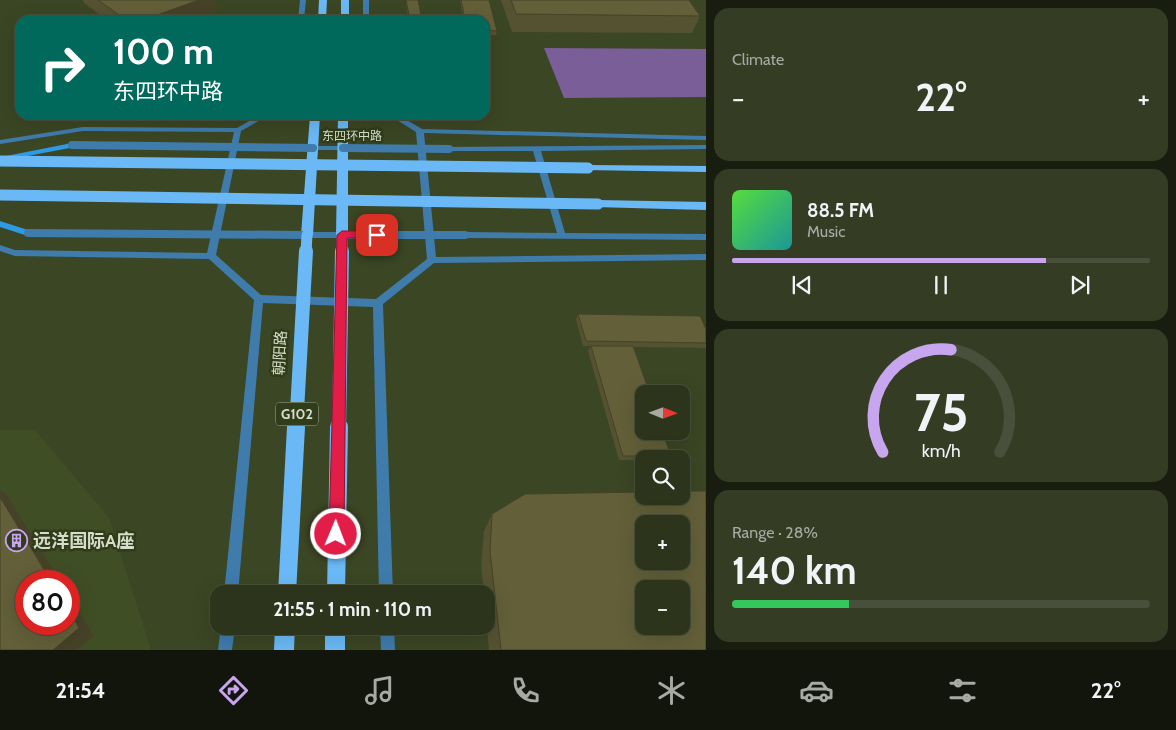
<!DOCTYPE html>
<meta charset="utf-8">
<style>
body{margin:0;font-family:Cabin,"Noto Sans SC",sans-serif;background:#343c24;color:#f1f3f6;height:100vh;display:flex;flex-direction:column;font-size:19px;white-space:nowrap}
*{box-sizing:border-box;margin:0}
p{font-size:16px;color:#a6aaa3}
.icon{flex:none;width:28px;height:28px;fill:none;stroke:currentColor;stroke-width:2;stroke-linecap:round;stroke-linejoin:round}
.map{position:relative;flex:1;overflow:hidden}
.side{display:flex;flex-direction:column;gap:8px;padding:8px;background:#181d0f;width:470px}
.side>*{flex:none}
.hud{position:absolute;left:15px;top:15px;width:475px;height:105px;border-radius:15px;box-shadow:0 5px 20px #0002,0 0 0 1px #484f3a;background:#00695c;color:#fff;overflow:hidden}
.needle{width:32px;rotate:91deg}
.buttons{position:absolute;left:635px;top:385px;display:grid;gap:10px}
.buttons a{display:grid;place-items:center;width:55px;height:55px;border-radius:10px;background:#2c341b;box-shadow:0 5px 20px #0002,0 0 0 1px #484f3a;font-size:25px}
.speed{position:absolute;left:15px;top:570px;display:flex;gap:10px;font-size:25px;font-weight:700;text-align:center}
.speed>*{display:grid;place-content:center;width:65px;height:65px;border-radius:50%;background:#2c341b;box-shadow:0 5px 20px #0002,0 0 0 1px #484f3a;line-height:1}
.speed .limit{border:8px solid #d22;background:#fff;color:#111}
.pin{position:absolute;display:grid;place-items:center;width:42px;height:42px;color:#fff;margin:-21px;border-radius:10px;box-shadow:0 2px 8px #0006}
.me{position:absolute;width:55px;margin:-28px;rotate:1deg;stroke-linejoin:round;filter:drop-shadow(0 0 4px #0008)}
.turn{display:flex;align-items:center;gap:18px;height:105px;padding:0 15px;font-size:22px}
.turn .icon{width:65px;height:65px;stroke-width:2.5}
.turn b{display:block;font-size:35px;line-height:42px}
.big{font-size:38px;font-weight:700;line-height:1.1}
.side .tile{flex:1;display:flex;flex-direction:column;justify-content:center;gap:8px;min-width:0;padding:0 18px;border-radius:15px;background:#343c24}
.side .dial{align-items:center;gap:0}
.dial svg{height:130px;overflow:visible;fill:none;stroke:#484f3a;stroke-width:7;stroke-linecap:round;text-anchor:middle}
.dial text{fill:#f1f3f6;stroke:none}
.song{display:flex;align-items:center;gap:15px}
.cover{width:60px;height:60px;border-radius:8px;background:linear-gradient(135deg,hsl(110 70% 55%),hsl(180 70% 35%))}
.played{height:5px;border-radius:2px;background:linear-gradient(90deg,#c7a6ef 75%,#484f3a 75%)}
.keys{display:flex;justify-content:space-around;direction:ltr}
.heat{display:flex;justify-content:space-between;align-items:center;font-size:28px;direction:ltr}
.charge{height:8px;border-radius:4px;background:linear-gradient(90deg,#34c759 28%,#484f3a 0)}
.trip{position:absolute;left:210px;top:585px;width:285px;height:50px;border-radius:15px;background:#2c341b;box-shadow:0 5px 20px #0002,0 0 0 1px #484f3a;font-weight:700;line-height:50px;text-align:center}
.tabs{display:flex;height:80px;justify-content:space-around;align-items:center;background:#12150b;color:#a6aaa3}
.tabs .icon{width:35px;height:35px}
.tabs .active{color:#c7a6ef}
.tabs b{font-size:22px;color:#f1f3f6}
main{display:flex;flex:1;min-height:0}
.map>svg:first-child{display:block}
.built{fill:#404e25;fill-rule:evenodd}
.green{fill:#795e98}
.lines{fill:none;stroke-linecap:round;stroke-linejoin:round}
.tertiary{fill:#3f7bab;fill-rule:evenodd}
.secondary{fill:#2e99e5;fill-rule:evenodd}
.trunk{fill:#6ab9f6;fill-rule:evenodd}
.tertiary-bridge{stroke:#3f7bab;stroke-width:8}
.trunk-bridge-far2{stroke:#6ab9f6;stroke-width:11}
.trunk-bridge-far1{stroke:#6ab9f6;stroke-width:14}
.trunk-bridge{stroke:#6ab9f6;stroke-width:18}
.wall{fill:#545231}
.shaded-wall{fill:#454228}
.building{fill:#625f39;stroke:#454228;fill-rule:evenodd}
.route{fill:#e11d48;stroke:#92132f}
.labels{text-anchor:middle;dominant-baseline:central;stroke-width:5;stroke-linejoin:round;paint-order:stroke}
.far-street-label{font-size:12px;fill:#d5dcc9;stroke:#303c1a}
.shield{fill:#303c1a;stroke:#a4ac94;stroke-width:1}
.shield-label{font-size:14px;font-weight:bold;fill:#d5dcc9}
.street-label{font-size:15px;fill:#d5dcc9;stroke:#303c1a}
.near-poi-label{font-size:18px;font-weight:bold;fill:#d5dcc9;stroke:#303c1a;text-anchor:start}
</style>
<main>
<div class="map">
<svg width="706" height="650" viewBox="0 0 706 650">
<rect width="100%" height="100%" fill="#3b4624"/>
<path class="built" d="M0 430H35L109 518 151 650H0ZM26 581H69V624H26Z"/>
<path class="green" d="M544 48 706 49V97L564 98Z"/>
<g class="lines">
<path class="tertiary" d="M300 0H306L304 20H298Z
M363 0H369V20H363Z
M260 115H269L241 131 216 255 261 295 376 299 427 259 416 132 389 115H398L422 129 706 136V140L424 133 436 257 706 254V260L434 263 383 304 393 594H379L373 307 263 303 238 594H224L254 300 209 259 15 256 0 251V245L15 250 207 253 234 132 83 131 0 144V140L83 127 237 128Z
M706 145V149L541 151 565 233 706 234V240L465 238 461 235 465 232 557 233 533 151H446V147Z
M310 146H343L347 148 343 150H313L309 148Z
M307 232H342L346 235 342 238H307L303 235Z
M221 626H235L232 650H218Z
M380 626H394L395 650H381Z"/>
<path class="secondary" d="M72 143H75V147L6 160 2 158 6 156Z
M0 221 31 231 32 233 28 236 0 227Z"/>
<path class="trunk" d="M319 0H327L326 20H318Z
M341 0H349V20H341Z
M310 115H320L313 235 307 239 301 235Z
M338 115H348V235L342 239 336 235Z
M588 165 706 166V172L584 170 583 168Z
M598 200 706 202V210L594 207 592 204 594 201Z
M275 626H295L294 650H274Z
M325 626H345V650H325Z"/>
<path class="tertiary-bridge" d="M72 145 313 148
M343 148 449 149
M28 233 307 235
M342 235H465"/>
<path class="trunk-bridge-far2" d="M0 161 588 168
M0 195 598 204
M306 252 307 235
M342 252V235"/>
<path class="trunk-bridge-far1" d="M296 429 306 251
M339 429 342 251"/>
<path class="trunk-bridge" d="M287 594 296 427
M336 594 339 427"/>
</g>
<path class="wall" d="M83 0H215L217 11 194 20H107L84 3Z
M406 0 422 20H408Z
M460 0H489L497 31 496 35H485V20H463Z
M501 0H689L700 16 692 33 512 32Z
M578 314 706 329V348L634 347 671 456 668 459H644V460H619L588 351 591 346H583L576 319Z
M492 514 706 650H489L486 619V594H484L481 566 484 531Z"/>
<path class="shaded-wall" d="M199 0H215L217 11 194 20H143Z
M0 490 7 495 60 581H51L0 497Z
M69 596 94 636 77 650H53L69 610Z"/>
<path class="building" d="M98 0H199L143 20H126Z
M406 0H418L422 20H410Z
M461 0H489L497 31 485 30V20H465Z
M511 0H689L700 16 516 14Z
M578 314 700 316 706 329V343L586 341Z
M591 346H633L650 394H644V431H662L671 456H623Z
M681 491H706V650H501L490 551 492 514 525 494 644 492V496H681ZM644 524H681V561H644ZM644 589H681V626H644Z
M0 497 51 581H26V624H69V610L79 628 53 650H0Z"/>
<path class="route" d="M342 231H377L382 235 377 238H347L344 534 342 539 336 541 331 539 329 534 337 235Z"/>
<defs>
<symbol id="building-ring" viewBox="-11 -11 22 22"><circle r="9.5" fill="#303c1a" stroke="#c7a6ef" stroke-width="1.5"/><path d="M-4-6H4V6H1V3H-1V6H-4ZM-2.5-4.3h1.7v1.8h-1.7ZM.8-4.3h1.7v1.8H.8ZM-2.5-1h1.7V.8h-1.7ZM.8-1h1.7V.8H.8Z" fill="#c7a6ef"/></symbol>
</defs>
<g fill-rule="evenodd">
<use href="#building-ring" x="4" y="528" width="25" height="25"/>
</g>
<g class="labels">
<g class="far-street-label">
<text x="352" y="135">东四环中路</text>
</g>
<rect class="shield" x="276" y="402.5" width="42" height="23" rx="4"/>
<g class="shield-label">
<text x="297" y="414">G102</text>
</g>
<g class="street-label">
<text transform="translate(280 353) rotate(-87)">朝阳路</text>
</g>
<g class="near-poi-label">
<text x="33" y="541">远洋国际A座</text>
</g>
</g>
</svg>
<div class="buttons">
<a><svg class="needle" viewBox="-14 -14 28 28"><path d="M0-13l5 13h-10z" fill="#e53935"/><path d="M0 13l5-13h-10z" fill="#a6aaa3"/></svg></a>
<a><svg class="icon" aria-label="search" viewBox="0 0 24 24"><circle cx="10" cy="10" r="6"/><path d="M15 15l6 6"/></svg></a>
<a>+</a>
<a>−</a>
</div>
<div class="speed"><div class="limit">80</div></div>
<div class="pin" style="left:377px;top:235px;background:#d93025"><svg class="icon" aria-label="arrive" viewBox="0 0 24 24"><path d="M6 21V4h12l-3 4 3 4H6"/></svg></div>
<svg class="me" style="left:336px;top:534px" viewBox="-20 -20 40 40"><circle r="17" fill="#e11d48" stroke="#fff" stroke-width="3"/><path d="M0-11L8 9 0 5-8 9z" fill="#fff"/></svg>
<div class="trip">21:55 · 1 min · 110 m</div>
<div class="hud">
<div class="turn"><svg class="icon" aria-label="right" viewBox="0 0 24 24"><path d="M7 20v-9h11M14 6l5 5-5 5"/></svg><div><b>100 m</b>东四环中路</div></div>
</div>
</div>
<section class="side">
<div class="tile"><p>Climate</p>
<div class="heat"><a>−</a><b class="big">22°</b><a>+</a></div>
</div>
<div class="tile">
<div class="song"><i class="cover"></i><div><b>88.5 FM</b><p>Music</p></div></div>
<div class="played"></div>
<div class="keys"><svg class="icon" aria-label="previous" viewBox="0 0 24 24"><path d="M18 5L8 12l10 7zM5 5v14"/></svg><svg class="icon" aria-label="pause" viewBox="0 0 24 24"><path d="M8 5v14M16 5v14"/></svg><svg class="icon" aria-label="next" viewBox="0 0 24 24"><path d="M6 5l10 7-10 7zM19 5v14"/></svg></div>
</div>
<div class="tile dial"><svg viewBox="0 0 100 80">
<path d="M14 69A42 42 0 1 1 86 69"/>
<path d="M14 69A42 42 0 0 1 56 6" stroke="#c7a6ef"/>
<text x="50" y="56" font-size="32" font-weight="700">75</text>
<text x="50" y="72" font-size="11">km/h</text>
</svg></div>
<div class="tile"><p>Range · 28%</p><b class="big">140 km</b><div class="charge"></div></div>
</section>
</main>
<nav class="tabs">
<b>21:54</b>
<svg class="icon active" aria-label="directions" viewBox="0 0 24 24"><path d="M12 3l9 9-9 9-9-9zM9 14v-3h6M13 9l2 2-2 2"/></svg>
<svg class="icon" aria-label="music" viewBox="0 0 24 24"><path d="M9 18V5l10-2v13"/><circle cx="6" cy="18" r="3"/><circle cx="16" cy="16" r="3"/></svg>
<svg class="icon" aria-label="phone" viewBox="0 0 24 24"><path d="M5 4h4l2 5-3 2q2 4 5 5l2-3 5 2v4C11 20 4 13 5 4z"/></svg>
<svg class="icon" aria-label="climate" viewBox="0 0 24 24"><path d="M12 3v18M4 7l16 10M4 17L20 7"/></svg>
<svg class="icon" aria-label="car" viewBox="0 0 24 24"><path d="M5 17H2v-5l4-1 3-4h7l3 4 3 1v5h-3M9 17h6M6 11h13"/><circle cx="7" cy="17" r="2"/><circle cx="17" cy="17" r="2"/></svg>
<svg class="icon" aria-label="filters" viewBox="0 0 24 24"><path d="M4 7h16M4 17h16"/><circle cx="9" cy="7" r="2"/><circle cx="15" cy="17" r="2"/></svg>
<b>22°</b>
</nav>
